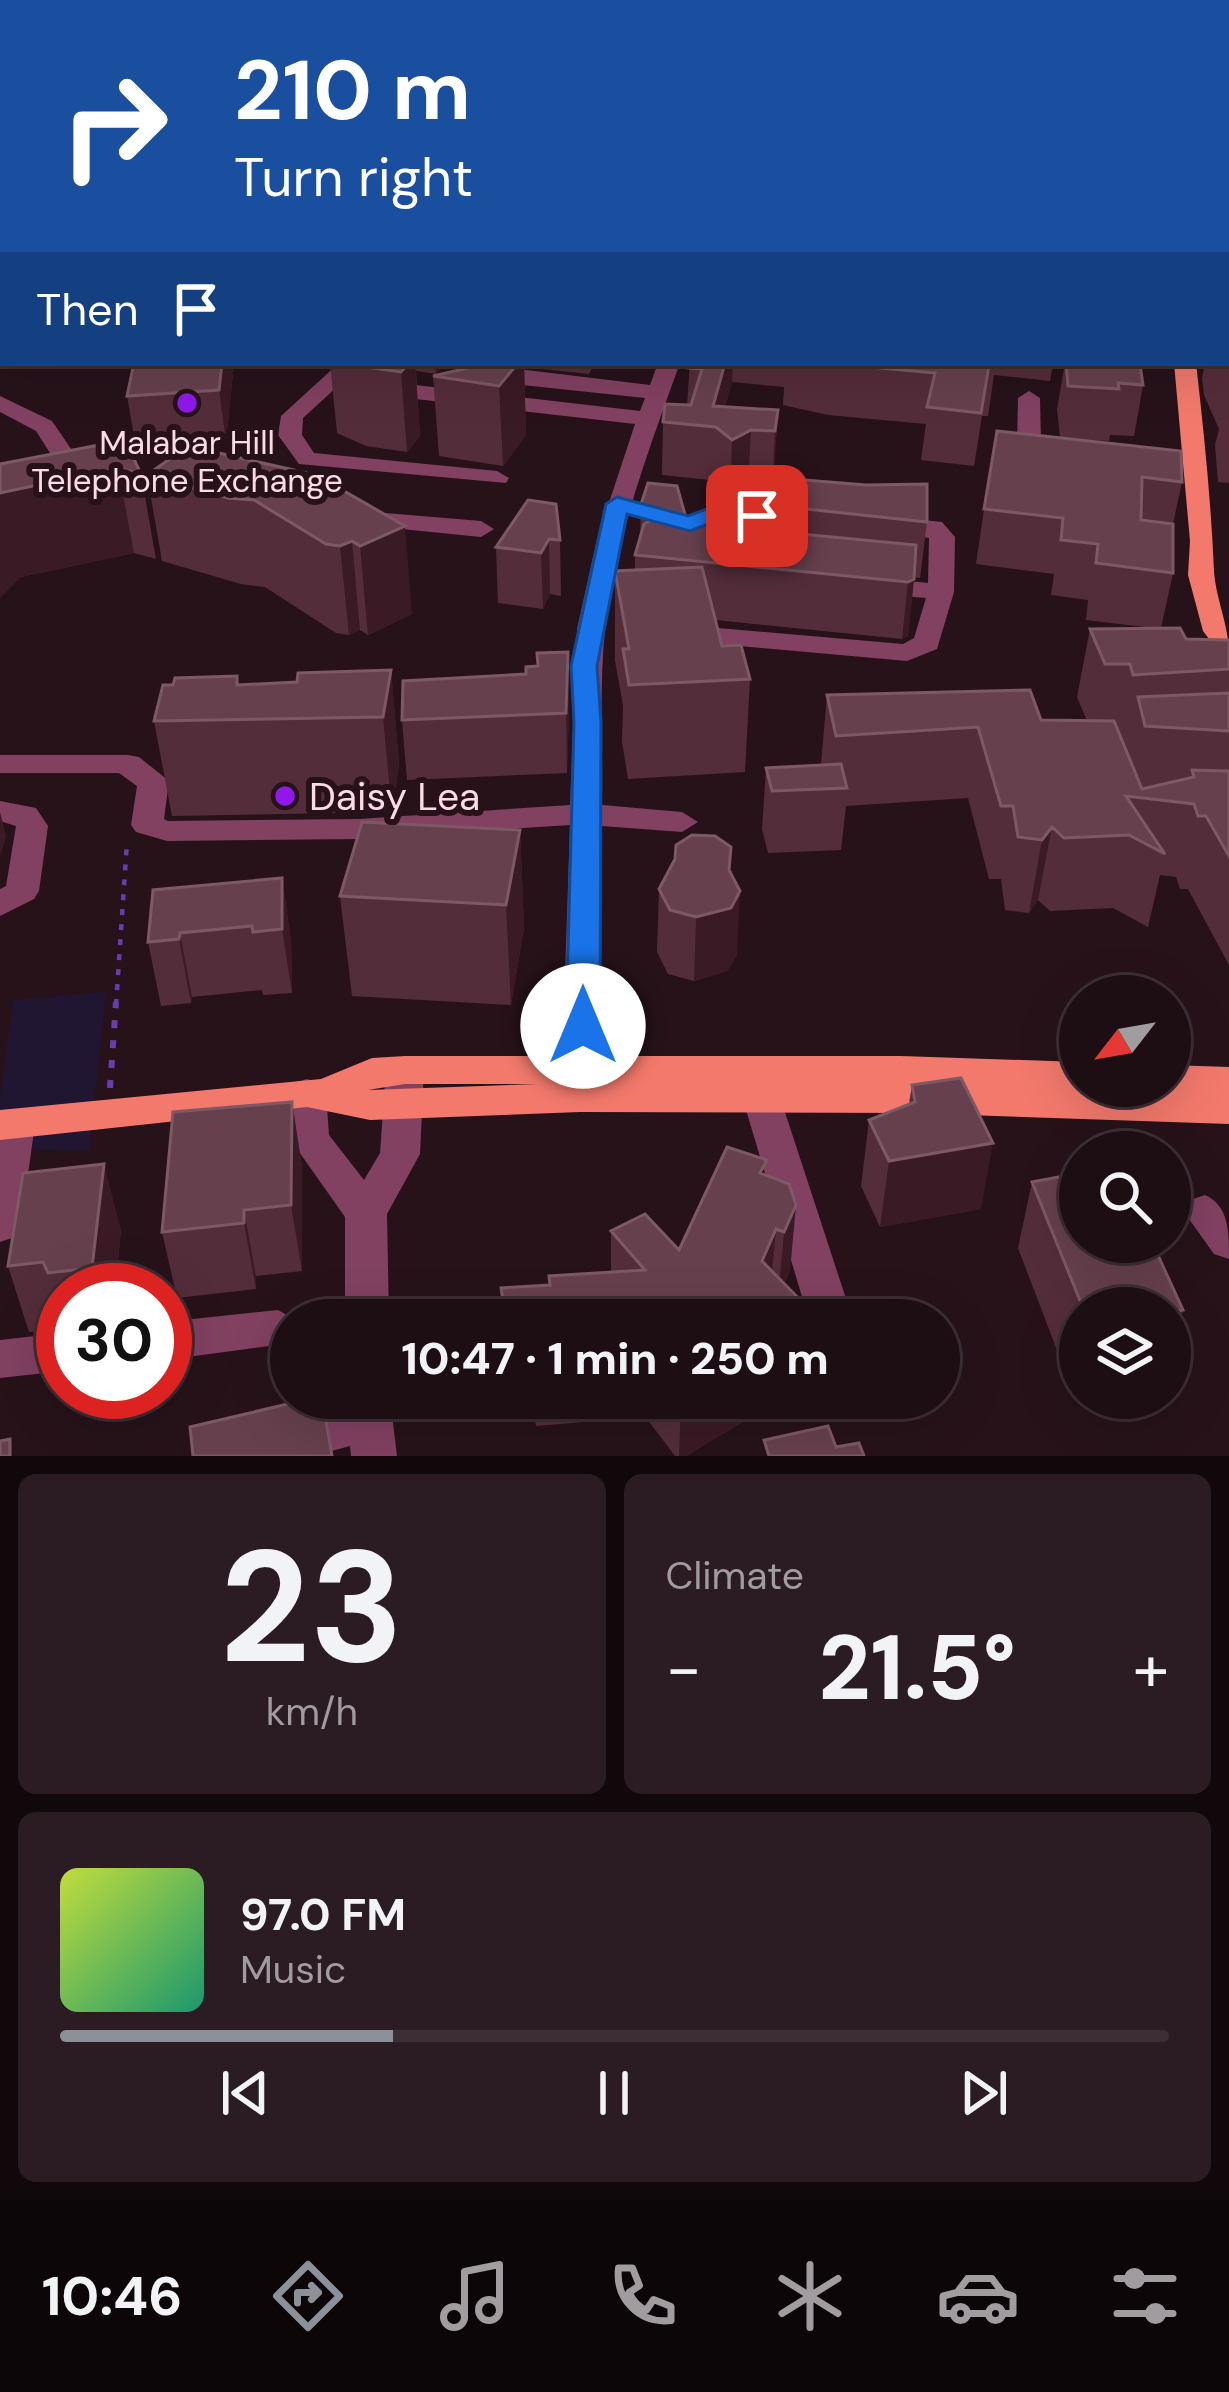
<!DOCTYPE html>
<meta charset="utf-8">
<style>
body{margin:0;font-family:"DM Sans",sans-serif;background:#2a1c22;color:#f1f3f6;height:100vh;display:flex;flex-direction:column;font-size:45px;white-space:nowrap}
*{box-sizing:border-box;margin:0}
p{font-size:39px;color:#a09ca0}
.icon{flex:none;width:66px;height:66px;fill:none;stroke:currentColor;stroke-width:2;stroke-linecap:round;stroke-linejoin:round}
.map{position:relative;height:1456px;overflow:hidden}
.sheet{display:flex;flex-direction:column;gap:18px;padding:18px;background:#10080b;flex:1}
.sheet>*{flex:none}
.hud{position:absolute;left:0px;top:0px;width:1230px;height:366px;box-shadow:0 12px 48px #0002,0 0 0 3px #3b2e34;background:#1a4fa0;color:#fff;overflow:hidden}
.needle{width:78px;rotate:239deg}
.buttons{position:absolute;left:1059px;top:975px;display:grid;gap:24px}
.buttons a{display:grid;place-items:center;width:132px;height:132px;border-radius:50%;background:#1d0e14;box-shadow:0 12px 48px #0002,0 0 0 3px #3b2e34;font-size:60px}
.speed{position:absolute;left:36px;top:1263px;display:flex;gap:24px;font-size:60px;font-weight:700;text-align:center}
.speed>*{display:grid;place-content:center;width:156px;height:156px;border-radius:50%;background:#1d0e14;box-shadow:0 12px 48px #0002,0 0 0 3px #3b2e34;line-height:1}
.speed .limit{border:18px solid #d22;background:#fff;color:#111}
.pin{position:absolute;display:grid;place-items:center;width:102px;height:102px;color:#fff;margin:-51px;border-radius:24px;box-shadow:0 6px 18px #0006}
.me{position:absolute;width:132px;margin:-66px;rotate:0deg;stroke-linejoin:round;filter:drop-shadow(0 0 9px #0008)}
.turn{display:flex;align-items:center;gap:42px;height:252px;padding:0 36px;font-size:54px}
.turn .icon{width:156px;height:156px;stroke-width:2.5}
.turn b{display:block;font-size:84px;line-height:102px}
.then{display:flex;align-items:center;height:114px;padding:0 36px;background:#0003;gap:24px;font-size:45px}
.big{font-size:90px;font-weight:800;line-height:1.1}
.sheet .tile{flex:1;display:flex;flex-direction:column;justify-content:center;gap:18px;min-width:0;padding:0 42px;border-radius:18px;background:#2a1c22}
.sheet .dial{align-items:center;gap:0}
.dial b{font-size:156px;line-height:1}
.song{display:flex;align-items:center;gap:36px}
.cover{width:144px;height:144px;border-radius:18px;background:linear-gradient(135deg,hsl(70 70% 55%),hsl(160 70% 35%))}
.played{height:12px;border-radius:6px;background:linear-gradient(90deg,#8c9099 30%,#3b2e34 30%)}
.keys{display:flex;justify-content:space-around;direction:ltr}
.heat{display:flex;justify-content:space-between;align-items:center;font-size:66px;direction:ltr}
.sheet .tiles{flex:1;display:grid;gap:18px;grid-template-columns:1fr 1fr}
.tile:last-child{grid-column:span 2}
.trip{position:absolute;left:270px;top:1299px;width:690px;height:120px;border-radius:60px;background:#1d0e14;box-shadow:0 12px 48px #0002,0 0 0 3px #3b2e34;font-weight:800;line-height:120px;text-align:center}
.menu{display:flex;height:192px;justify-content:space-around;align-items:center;background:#0c0608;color:#a09ca0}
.menu .icon{width:84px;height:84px}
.menu .selected{color:#8c9099}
.menu b{font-size:54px;color:#f1f3f6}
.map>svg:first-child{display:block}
.green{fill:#211631}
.water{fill:#430f3e}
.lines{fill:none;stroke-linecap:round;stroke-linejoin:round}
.path-far1{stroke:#6b3bb0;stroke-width:4.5;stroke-dasharray:6 9;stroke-linecap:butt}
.path{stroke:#6b3bb0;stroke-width:6;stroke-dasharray:8 12;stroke-linecap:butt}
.minor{fill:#824161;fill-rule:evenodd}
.major{fill:#f2796c;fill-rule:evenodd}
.wall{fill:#542d3a}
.shaded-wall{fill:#3a1a25}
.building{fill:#66404d;stroke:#7d5865;stroke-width:3}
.route{fill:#1a73e8;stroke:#114b97;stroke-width:3}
.poi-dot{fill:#9018eb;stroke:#27121a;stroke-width:4.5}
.labels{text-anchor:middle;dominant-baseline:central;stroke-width:12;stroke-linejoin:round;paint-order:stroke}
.far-poi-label{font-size:33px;fill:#fcdbe9;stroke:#27121a}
.poi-label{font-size:39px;fill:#fcdbe9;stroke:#27121a;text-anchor:start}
</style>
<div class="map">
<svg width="1229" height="1456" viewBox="0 0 1229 1456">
<rect width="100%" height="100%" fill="#27121a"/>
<path class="green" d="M106 992 89 1150 0 1149V1098L13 1000Z"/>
<path class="water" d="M0 0H1229V239L1227 3H3V36Z"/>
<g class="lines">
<path class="path-far1" d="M116 1005 127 842"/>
<path class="path" d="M110 1088 116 1002"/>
<path class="minor" d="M1227 247H1229V259H1227Z
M339 363H363L303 418 302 435 314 453 497 471 509 478 506 483 299 464 278 435 281 416Z
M469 363 650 385 658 363H680C649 449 615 538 605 630 599 688 603 747 602 805L682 812 698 822 682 832 602 826 599 1094 594 1104 580 1108 566 1104 561 1094 570 825 359 839 167 841 136 832 131 825 137 786 119 773H0V755H128L139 757 169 781 164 819 168 821 359 819 570 805 577 629 597 539 635 424 381 395 370 388 381 381 640 411 645 398 485 381 469 375Z
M1153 363H1193L1195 365 1184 371Z
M1029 391 1040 398 1041 441 1063 445V455L1029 454 1017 447 1018 398Z
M0 396 52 421 82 465 98 473 198 491 201 496 189 503 92 486 64 475 36 431 0 412Z
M361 511 481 521 494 529 481 537 352 524 348 519Z
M885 516 942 522 955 537 954 592 937 649 907 661 683 641 669 633 683 625 903 644 914 638 926 598 872 593 859 585 872 577 928 583 929 538 876 529 872 524 876 519Z
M0 801 36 808 48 826 39 891 34 899 0 916V889L6 886 16 826 0 821Z
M405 1056 418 1060 424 1070 420 1154 387 1214 389 1320H345V1217L290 1139 288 1093 293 1083 307 1079 321 1083 326 1093 329 1135 364 1180 380 1153 386 1070 392 1060Z
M762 1085 776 1090 781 1100 853 1320H809L743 1100 748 1090Z
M15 1109 29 1113 35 1124 21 1225 15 1237 0 1242V1116Z
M1205 1195C1229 1206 1229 1231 1229 1259L1214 1254 1184 1212 1190 1200Z
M278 1310 296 1320H291V1343L165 1360V1322Z
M63 1333V1371L0 1378V1340Z
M344 1398H390L397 1456H351L350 1446 313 1456H208L214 1441 345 1406Z"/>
<path class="major" d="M1174 363H1196C1204 433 1211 501 1214 571 1216 600 1229 625 1229 654L1219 652 1203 631 1188 575 1190 541Z
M405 1056H901L1080 1062V1086H1093L1082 1089 1167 1092 1155 1086H1170V1065L1229 1067V1124L905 1113 580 1112 370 1120 307 1107 0 1140V1110L321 1079 372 1058ZM405 1084H538L368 1090Z"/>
</g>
<path class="wall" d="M0 8H3V86L0 85Z
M3 90V259L0 261V91Z
M3 268V339H0V271Z
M1227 282 1229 286V483L1218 482 1215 445 1219 429 1204 395 1202 378 1205 363H1227Z
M134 363H234L226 441 136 447 127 396Z
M330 363H465L463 366 445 364 436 374 416 371 420 436 407 452 366 446 337 433Z
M490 363H595L589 374 524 367 526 435 503 466 439 456 433 375Z
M690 363H1053L1050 381 994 375 988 416H982L974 466 921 460 926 424 828 415 783 405 784 387 732 382 725 407 778 410 773 477 927 522 920 578 914 577 908 636 902 639 716 620 722 646 750 679 745 772 628 779 622 742 623 705 615 661V571L635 570V555L640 538 641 504 708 523 710 480 662 475 663 422 687 405Z
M1065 363H1126L1143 385 1134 436 1110 435 1109 441 1062 438 1182 482 1173 524V573L1161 628 1186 639 1229 640V965L1188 889H1180L1176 877 1160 875 1148 927 1113 908 1050 911 1038 900 1029 913 1005 910 1001 879H989L968 798 846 806 841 850 768 853 762 829 766 768 821 765 827 695 1041 720 1087 721 1077 697 1090 629 1153 628 1086 620 1088 600 1051 595 1054 574 976 564 984 509 1060 437 1057 409Z
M125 440 141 474 156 559 134 553 21 577Z
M147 475H316L412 614 368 635 360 630 349 635 336 633 265 587 241 584 162 561Z
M528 500 560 540 561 596 550 594 543 609 498 603 496 547Z
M568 652 569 711 567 773 407 780 402 720 507 676 526 674Z
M391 670 399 764 392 812 172 816 154 721 238 685 297 682Z
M520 830 524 928 511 1005 352 996 340 896Z
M731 847 730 872 737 955 727 971 694 981 668 974 657 952 659 889Z
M282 878 291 941 292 993 263 995 262 990 192 997 191 1003 161 1006 148 942Z
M912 1085 981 1209 880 1227 861 1186 869 1120 909 1104Z
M292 1102 302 1167V1271L256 1276V1289L177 1298 162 1232Z
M766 1175 789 1184 790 1271 784 1283 815 1320H503L501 1288 549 1285 611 1272V1231L679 1250Z
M1032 1182 1080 1242H1154L1183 1310 1170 1355V1308H1080V1386L1071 1387 1018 1248Z
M121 1230 115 1290H63V1330L29 1332 8 1266Z
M532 1398H782L686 1456H675L641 1411 597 1414V1421L536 1426Z"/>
<path class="shaded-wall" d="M222 363H234L226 441 219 390Z
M409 363H415L420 436 407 452 401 372Z
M435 363H445L436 374Z
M518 363H524L526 435 503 466 499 386Z
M725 363H733L732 382 719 430 713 406Z
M778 410 775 463 772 485 775 431Z
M751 430 748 483 730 494 732 440Z
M118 468 134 553 21 577 0 598V493Z
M405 526 412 614 368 635 360 546Z
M549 539 550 594 543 609 541 553Z
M352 541 360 630 349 635 340 546Z
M914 579 908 636 902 639 908 582Z
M568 652 569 711 567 773 566 713Z
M391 670 399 764 392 812 383 717Z
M0 812 6 836 0 858Z
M1052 827 1038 900 1029 913 1042 840Z
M520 830 524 928 511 1005 506 905Z
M731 847 728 909 740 891 737 955 727 971 694 981 696 917Z
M282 878 291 941 292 993 282 929Z
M180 933 192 997 191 1003 179 939Z
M292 1102 302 1167V1271L291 1205Z
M993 1143 981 1209 880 1227 889 1161Z
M104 1164 121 1230 115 1290H98L92 1268Z
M796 1205 790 1271 778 1298 784 1232Z
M244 1210 256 1276V1289L244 1223Z
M776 1229 770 1295 762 1261Z
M681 1398H782L686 1456H679Z"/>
<path class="building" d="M0 8H3V49L0 50Z
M3 90V215H0V91Z
M3 268V292H0V271Z
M1227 315H1229V353L1227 349Z
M134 363H222L219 390 127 396Z
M352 363H409L401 372 359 366Z
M490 363H518L499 386 433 376Z
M690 363H725L713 406 778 410 775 431 751 430 732 440 716 427 663 422 665 404 691 405 702 369 688 368Z
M826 363H995V365H989L981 413 927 407 935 373Z
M1066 363 1140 364 1143 385 1118 383 1119 389 1068 386Z
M997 431 1181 451 1182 482 1142 477 1141 520 1173 524V573L1096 563 1098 544 1061 540 1063 518 984 509Z
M125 440 141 474 118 468 0 493V464Z
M188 446 316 475 405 526 360 546 352 541 340 546 326 544 254 500 228 498 147 475Z
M719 473 866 485 927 484V522L713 499 710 477Z
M648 483 677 486 686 518 728 527 916 545 914 579 908 582 635 555 644 524 656 517 641 504Z
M528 500 556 504 560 540 549 539 541 553 496 547Z
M702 567 722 646 741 645 750 679 629 685 623 649H629L615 571Z
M1180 628 1186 639 1229 640V669L1133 675 1130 664H1105L1090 629Z
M568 652 566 713 402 720 403 681 526 674V667L538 666 537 653Z
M391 670 383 717 154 721 163 685H173L175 678 237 676V685L297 682 298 673Z
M1030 690 1041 720 1114 721 1142 789 1194 777 1192 770 1229 771V856L1206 816H1198L1194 804 1126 796 1165 854 1129 835 1064 838 1052 827 1042 840 1018 837 1013 806H1001L978 727 836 736 827 695Z
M1229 693V731L1145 726 1138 697Z
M841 764 847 788 772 791 766 768Z
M362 822 520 830 506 905 340 896Z
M692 835 715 836 731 847 729 870 740 891 731 908 696 917 670 910 659 889 675 859 676 845Z
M282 878V929L253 932 252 926 180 933 179 939 148 942 153 890Z
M961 1078 993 1143 889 1161 869 1120 915 1102 912 1085Z
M292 1102 291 1205 244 1210V1223L162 1232 173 1112Z
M1125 1140 1131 1152H1091L1088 1144Z
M727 1147 767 1160 760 1173 789 1184 796 1205 784 1232 776 1229 762 1261 816 1316 808 1320H506L501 1288 550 1285 549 1276 645 1270 611 1231 645 1214 679 1250Z
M104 1164 92 1268 48 1273 43 1262 8 1266 23 1173Z
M1080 1173V1242H1152L1183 1310 1170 1312V1308H1083L1032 1182Z
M313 1398H322L332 1456H193L190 1427Z
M828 1426 836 1447 859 1443 864 1456H769L764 1440Z
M10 1439V1456H0V1441Z"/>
<path class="route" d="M617 497 688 516 712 507 757 509 768 516 757 523 716 521 690 531 627 514 597 666 601 722 600 1026 595 1034H571L566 1026 574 722 571 666 606 504Z"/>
<g class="poi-dot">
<circle cx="187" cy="403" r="12"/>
<circle cx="285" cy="796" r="12"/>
</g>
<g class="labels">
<g class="far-poi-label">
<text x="187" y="442">Malabar Hill<tspan x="187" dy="38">Telephone Exchange</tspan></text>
</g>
<g class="poi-label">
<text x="309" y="796">Daisy Lea</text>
</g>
</g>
</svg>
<div class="buttons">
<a><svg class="needle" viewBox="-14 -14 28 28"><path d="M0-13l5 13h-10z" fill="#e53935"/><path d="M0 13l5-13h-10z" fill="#a09ca0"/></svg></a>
<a><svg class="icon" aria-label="search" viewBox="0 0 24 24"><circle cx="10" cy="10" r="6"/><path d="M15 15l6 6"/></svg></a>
<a><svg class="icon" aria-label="layers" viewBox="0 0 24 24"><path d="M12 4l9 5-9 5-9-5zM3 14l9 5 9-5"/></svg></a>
</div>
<div class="speed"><div class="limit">30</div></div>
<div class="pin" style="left:757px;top:516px;background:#d93025"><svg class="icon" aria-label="arrive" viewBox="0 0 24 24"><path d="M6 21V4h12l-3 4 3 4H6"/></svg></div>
<svg class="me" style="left:583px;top:1026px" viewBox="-20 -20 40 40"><circle r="19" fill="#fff"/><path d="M0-13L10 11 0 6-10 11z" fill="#1a73e8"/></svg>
<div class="trip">10:47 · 1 min · 250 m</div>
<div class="hud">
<div class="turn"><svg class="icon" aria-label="right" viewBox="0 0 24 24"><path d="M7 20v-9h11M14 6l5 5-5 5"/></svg><div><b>210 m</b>Turn right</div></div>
<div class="then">Then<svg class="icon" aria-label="arrive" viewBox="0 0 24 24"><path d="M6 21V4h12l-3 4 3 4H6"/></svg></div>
</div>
</div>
<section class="sheet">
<div class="tiles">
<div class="tile dial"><b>23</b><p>km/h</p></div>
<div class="tile"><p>Climate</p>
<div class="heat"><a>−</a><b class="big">21.5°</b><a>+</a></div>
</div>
<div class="tile">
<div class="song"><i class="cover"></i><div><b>97.0 FM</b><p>Music</p></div></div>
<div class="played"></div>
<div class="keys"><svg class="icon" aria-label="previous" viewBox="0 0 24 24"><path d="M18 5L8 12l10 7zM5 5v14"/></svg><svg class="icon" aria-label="pause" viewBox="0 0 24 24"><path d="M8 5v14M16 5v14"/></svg><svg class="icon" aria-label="next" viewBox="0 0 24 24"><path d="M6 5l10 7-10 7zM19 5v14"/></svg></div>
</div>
</div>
</section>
<nav class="menu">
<b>10:46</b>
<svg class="icon selected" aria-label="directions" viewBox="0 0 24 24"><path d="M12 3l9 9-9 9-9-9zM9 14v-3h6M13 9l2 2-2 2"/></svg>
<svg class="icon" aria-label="music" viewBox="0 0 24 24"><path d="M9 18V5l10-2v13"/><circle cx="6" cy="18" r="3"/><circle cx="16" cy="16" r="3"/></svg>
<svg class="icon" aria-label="phone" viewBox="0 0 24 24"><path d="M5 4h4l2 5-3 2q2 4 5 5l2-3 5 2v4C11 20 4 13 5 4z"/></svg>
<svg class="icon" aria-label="climate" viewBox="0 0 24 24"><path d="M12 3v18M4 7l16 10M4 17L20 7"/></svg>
<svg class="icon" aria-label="car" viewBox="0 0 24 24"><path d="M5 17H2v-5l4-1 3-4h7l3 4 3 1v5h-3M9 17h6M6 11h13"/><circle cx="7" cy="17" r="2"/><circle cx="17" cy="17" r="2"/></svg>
<svg class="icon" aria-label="filters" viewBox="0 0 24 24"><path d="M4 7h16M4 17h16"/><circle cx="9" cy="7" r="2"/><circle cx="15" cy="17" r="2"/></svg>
</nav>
